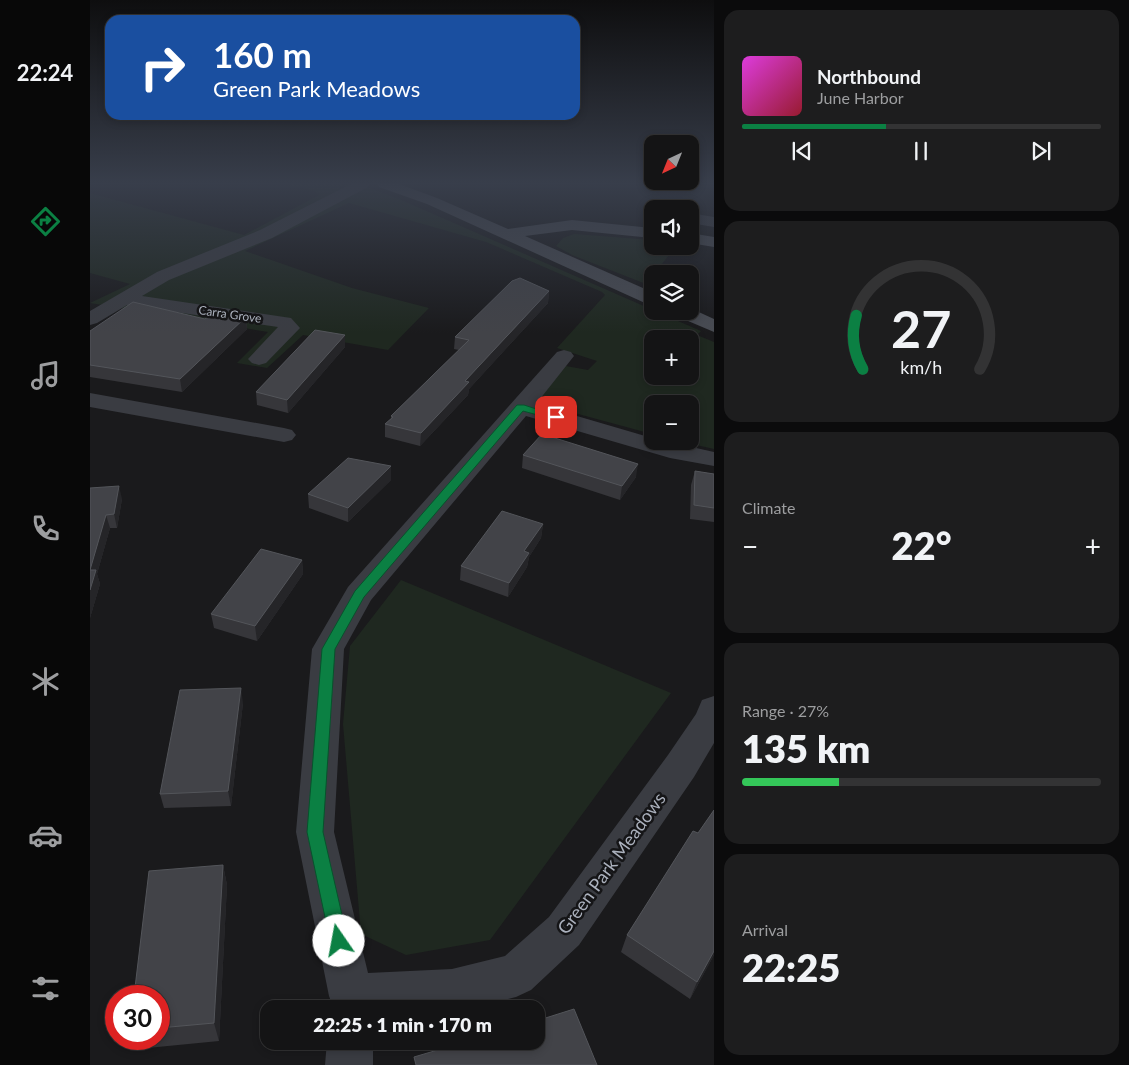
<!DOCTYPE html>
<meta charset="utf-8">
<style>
body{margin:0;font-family:Lato,sans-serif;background:#1d1d1e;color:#f1f3f6;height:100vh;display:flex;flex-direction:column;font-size:19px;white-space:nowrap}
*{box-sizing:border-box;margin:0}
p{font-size:16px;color:#9d9ea0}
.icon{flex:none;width:28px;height:28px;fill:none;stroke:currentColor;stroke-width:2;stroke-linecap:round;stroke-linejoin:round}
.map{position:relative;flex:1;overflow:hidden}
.details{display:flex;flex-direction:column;gap:10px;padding:10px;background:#0b0b0c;width:415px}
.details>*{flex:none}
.banner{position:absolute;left:15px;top:15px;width:475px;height:105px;border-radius:15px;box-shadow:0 2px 8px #0003,0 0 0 1px #333334;background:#1a4fa0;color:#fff;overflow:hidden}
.needle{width:32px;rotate:223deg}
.tools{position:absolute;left:554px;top:135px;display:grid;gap:10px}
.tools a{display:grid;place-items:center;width:55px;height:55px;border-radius:10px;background:#141415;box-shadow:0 2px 8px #0003,0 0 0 1px #333334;font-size:25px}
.speed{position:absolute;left:15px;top:985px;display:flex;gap:10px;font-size:25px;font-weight:700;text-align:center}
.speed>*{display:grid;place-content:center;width:65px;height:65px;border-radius:50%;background:#141415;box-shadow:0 2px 8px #0003,0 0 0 1px #333334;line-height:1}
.speed .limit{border:8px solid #d22;background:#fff;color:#111}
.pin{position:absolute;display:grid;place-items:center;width:42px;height:42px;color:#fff;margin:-21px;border-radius:10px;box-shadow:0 2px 8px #0006}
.me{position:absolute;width:55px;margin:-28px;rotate:348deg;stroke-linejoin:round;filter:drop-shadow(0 0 4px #0008)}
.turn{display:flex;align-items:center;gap:18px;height:105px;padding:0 25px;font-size:22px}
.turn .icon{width:65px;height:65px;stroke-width:2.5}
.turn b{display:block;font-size:35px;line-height:42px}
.big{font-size:38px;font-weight:800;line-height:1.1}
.details .widget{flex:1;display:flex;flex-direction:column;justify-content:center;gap:8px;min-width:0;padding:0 18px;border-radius:15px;background:#1d1d1e}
.details .dial{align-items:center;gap:0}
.dial svg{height:130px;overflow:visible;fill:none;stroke:#333334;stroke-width:7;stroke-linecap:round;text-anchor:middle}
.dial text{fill:#f1f3f6;stroke:none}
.song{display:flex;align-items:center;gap:15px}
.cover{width:60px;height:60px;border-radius:8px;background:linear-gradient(135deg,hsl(300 70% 55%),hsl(350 70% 35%))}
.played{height:5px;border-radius:2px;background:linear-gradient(90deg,#0b8043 40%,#333334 40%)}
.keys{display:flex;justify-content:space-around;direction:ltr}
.heat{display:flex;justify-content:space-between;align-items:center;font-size:28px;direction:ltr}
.charge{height:8px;border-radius:4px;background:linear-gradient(90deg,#34c759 27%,#333334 0)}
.trip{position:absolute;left:170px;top:1000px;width:285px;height:50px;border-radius:15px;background:#141415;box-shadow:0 2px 8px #0003,0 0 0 1px #333334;font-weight:800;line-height:50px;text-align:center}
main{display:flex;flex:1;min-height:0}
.tab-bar{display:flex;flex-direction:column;width:90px;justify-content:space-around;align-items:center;background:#080808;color:#9d9ea0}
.tab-bar .icon{width:35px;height:35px}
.tab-bar .on{color:#0b8043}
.tab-bar b{font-size:22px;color:#f1f3f6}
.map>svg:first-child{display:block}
.green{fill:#1f2820;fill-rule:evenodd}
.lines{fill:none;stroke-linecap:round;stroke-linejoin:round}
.minor{fill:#3a3c42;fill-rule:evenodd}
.secondary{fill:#484b52;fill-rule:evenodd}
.wall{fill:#36363a}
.shaded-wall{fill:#252528}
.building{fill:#424348;stroke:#53555a}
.route{fill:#0b8043;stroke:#07532c}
.labels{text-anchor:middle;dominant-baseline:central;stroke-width:5;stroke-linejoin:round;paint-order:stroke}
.far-street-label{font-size:12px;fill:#abb1bd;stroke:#151517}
.near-street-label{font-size:18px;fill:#abb1bd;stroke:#151517}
</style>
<main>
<nav class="tab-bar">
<b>22:24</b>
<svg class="icon on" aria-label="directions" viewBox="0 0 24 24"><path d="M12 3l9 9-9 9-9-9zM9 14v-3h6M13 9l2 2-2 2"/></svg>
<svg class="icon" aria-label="music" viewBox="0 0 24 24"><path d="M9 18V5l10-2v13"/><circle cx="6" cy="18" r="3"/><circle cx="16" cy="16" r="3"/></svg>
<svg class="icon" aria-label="phone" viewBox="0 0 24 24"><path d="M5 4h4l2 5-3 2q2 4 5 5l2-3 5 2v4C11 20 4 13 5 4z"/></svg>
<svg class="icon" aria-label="climate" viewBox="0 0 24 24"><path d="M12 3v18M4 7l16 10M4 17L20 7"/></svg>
<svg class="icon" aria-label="car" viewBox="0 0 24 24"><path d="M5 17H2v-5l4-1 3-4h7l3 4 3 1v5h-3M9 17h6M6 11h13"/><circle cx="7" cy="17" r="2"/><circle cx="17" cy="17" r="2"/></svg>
<svg class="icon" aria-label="filters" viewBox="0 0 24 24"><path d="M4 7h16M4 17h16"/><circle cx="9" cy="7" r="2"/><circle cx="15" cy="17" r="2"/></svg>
</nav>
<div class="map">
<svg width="624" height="1065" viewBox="0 0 624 1065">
<rect width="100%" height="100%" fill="#1a1a1c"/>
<path class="green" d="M195 184H269L309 199 611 331 607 335 624 342V449L589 441H600V404H562V434L444 402 476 366 498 370 507 361 467 348 515 295 512 292 396 242 259 203 155 251 262 288 339 308 298 350 213 335 177 368 147 363 178 332 0 303 40 284 0 273V193L154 235 229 195 223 190ZM562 339H600V376H562Z
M484 234 562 240V246H579L583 250 556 284 482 255 466 246 473 238Z
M311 580 581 693 400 940 316 955 271 934 253 724 260 646Z"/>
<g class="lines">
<path class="minor" d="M261 184H280L278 187 182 238 79 280 52 296 201 318 210 328 176 363 169 365 162 363 158 359 188 327 37 305 7 323 0 325V311L67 272 170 230Z
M600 213 624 217V227L600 223Z
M474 350 481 352 484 356 446 404 562 438V441H575L624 452V466L580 458 436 416 281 600 254 649 244 832 278 973 362 969 415 956 459 917 578 755 606 714 612 700 624 696V743L604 777 489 945 441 990 426 997 379 1009H244L239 996 206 832 222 649 258 587 467 352Z
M0 393 194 428 202 430 206 435 202 440 194 442 0 407Z
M237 1041H283V1065H235Z"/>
<path class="secondary" d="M287 184H309L347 198 418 229 482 220 562 228V238L482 230 435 236 562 292V305L555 303 337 204 289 187Z
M600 233 624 237V247L600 243Z
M600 308 624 319V332L584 315 582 311H600Z"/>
</g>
<path class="wall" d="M459 291 458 303 379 389 378 395 330 446 295 437V424L301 419V416L369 350 364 349 365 337Z
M156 317 157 329 92 392 0 377V331L115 319Z
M255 335V347L198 413 167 405 166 392Z
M433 455 546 477 530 500 432 468Z
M605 471 624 474V522L600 519 601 485Z
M301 480 258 522 219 508 218 494Z
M0 488 32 499 27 528H20L7 574 10 584 0 618Z
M453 524 451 538 439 557 437 567 418 597 370 580 371 566Z
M212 560 213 574 167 641 124 628 121 614Z
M153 703 141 806 74 808 70 794Z
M624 810V955L600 999 531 952 537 935 608 833Z
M133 865 137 885 129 1041 47 1049 43 1039H69V996Z"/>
<path class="shaded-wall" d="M459 291 458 303 379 389 378 395 330 446 331 433 375 381Z
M156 317 157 329 92 392 90 379Z
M255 335V347L198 413 197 400Z
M548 464 546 477 530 500 532 486Z
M301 466V480L258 522V508Z
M29 486 32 499 27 528 24 514Z
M16 515 20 528 7 574 10 584 0 618V570Z
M453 524 451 538 439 557 437 567 418 597 419 583 434 551Z
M212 560 213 574 167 641 165 626Z
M151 688 153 703 141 806 138 791Z
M133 865 137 885 129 1041 124 1023Z
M624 951V955L600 999 607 982Z"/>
<path class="building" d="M430 278 459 291 375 381 379 382 331 433 295 424 303 417 301 416 379 340 365 337 422 281Z
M43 302 115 319 124 312 156 317 90 379 0 365V331Z
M225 330 255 335 197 400 166 392Z
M452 434 548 464 532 486 433 455Z
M258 458 301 466 258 508 218 494Z
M605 471 624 474V508L604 505Z
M29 486 24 514 16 515 0 570H6L0 590V488Z
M412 511 453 524 434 551 439 553 419 583 371 566Z
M171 549 212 560 165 626 121 614Z
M151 688 138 791 70 794 90 690Z
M624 810V951L607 982 537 935 603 831 608 833Z
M133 865 124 1023 69 1028V996H44L59 871Z
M484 1009 507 1065H326L324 1057 378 1041H446V1021Z"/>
<linearGradient id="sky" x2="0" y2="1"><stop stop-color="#0e0e0f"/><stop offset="0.55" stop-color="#383e4b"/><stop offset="1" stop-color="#383e4b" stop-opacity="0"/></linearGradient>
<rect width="624" height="333" fill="url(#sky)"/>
<path class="route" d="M427 405H434L471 417 466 420 433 411 274 597 245 649 233 832 258 941 255 947 249 950 243 947 240 941 217 832 232 649 265 591Z"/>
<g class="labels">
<g class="far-street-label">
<text transform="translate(140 314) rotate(8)">Carra Grove</text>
</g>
<g class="near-street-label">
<text transform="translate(521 863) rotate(-54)">Green Park Meadows</text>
</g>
</g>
</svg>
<div class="tools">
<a><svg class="needle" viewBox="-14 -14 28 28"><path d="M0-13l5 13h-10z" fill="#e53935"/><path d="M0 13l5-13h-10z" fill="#9d9ea0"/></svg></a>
<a><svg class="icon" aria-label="sound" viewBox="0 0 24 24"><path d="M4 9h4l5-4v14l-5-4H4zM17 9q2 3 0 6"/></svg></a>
<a><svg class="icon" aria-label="layers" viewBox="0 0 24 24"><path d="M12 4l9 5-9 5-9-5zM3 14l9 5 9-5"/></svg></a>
<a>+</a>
<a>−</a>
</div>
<div class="speed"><div class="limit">30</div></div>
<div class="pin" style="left:466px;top:417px;background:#d93025"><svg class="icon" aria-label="arrive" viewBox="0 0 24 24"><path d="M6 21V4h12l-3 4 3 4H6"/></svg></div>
<svg class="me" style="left:249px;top:941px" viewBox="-20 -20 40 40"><circle r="19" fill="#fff"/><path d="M0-13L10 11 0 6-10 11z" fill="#0b8043"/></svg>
<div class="trip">22:25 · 1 min · 170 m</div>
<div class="banner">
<div class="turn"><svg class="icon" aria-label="right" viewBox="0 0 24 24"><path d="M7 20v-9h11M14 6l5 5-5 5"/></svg><div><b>160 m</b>Green Park Meadows</div></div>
</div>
</div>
<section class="details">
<div class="widget">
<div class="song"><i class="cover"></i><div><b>Northbound</b><p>June Harbor</p></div></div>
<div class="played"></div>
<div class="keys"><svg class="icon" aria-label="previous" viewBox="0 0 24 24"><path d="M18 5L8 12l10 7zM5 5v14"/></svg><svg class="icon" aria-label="pause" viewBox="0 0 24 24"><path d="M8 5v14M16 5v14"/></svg><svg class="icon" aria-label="next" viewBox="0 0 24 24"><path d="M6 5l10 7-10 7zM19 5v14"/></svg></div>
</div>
<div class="widget dial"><svg viewBox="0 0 100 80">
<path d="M14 69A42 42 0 1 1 86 69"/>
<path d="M14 69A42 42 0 0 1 10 36" stroke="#0b8043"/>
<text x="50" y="56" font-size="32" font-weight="700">27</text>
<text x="50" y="72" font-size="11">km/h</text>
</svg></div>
<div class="widget"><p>Climate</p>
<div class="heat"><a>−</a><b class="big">22°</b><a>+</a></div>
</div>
<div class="widget"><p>Range · 27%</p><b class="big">135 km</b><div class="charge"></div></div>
<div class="widget"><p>Arrival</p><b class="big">22:25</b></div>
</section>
</main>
